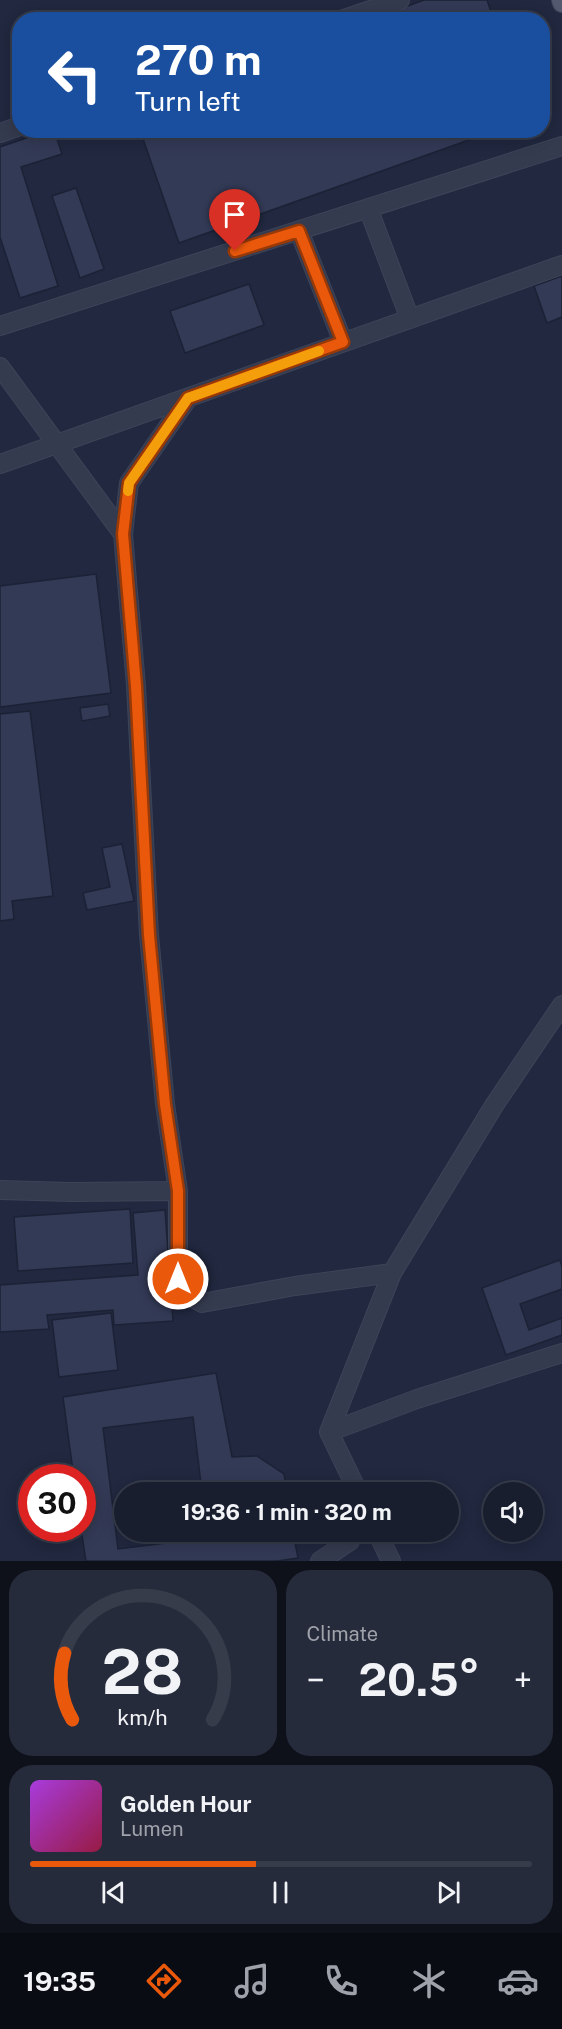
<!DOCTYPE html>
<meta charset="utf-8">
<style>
body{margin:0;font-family:"Public Sans",sans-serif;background:#262b3b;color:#f1f3f6;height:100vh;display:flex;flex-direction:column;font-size:22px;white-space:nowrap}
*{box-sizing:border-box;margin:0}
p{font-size:20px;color:#9fa2aa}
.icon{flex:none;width:33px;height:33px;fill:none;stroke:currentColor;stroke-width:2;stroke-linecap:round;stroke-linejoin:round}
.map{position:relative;height:1561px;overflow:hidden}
.panel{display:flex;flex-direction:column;gap:9px;padding:9px;background:#0e101a;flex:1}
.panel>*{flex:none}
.top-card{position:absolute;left:12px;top:12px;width:538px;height:126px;border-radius:24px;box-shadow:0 3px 15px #0003,0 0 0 2px #373c4b;background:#1a4fa0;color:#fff;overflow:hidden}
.fabs{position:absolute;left:483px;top:1482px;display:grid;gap:12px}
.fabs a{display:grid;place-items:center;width:60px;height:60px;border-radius:50%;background:#191e2f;box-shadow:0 3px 15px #0003,0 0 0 2px #373c4b;font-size:30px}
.speed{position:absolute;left:18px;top:1464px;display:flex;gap:12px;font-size:30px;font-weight:700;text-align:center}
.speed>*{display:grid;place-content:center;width:78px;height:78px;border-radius:50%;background:#191e2f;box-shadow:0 3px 15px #0003,0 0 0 2px #373c4b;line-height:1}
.speed .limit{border:9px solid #d22;background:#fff;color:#111}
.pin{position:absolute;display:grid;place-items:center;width:51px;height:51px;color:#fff;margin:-62px -26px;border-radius:50% 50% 50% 0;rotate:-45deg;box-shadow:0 0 6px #0007}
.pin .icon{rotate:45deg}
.me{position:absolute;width:66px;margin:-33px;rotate:0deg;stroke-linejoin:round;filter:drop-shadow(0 0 4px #0008)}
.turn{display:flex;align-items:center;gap:21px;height:126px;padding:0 24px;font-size:27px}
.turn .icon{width:78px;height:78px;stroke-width:2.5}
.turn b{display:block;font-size:42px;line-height:51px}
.big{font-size:45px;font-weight:700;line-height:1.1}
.panel .card{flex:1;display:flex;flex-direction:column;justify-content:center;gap:9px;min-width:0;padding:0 21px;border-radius:24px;background:#262b3b}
.panel .dial{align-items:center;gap:0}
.dial svg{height:156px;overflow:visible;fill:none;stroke:#373c4b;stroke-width:7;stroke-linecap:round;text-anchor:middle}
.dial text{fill:#f1f3f6;stroke:none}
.song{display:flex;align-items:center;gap:18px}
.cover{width:72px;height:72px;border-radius:9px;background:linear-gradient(135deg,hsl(280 70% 55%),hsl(340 70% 35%))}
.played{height:6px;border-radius:3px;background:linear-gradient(90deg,#ea580c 45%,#373c4b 45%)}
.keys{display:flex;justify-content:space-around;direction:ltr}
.heat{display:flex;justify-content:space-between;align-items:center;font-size:33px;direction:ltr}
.panel .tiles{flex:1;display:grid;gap:9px;grid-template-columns:1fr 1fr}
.card:last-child{grid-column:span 2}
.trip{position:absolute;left:114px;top:1482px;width:345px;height:60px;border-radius:30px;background:#191e2f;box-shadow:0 3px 15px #0003,0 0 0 2px #373c4b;font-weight:700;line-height:60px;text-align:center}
.tabs{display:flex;height:96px;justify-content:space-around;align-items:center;background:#0a0c13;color:#9fa2aa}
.tabs .icon{width:42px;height:42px}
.tabs .active{color:#ea580c}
.tabs b{font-size:27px;color:#f1f3f6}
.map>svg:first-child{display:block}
.building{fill:#333a56;stroke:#1c2236;stroke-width:1.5}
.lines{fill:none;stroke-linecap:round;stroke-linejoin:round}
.minor-casing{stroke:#3e4458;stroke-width:20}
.primary-casing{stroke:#3e4458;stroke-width:20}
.minor{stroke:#353b4f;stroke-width:18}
.primary{stroke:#53596f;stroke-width:18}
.route-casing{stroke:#983908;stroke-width:15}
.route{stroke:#ea580c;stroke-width:10}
.slow{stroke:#f59e0b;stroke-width:10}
</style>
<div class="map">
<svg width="562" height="1561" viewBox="0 0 562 1561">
<rect width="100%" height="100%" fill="#21283f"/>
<path class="building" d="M424 0H487L494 20H369Z
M50 130H54L62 154 21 167 58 286 20 298 0 237V147Z
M140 130H497L179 243Z
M76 188 104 269 80 278 52 196Z
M562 276V317L547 323 534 286Z
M249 284 264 325 185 353 170 311Z
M96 574 111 693 0 707V586Z
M108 704 110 716 82 721 80 708Z
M30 711 53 896 12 901 14 919 0 921V714Z
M122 844 134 901 87 910 83 893 110 887 102 848Z
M130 1209 133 1263 18 1271 14 1217Z
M165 1210 173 1321 114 1325 113 1310 47 1315 49 1329 0 1332V1285L138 1275 133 1213Z
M560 1260 562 1267V1289L520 1304 529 1330 562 1318V1335L506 1355 482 1288Z
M111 1313 118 1370 59 1377 52 1320Z
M216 1373 232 1457 257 1456 284 1474 287 1492H202L193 1417 103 1428 118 1549 207 1538V1532H293L298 1558 277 1561H86L81 1528 82 1478H74L63 1397Z"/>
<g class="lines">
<defs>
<path id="minor" d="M341 20 400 0
M0 133 20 126
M368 208 410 319
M299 231 343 342
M0 326 562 146
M0 367 123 534 136 686 149 935 165 1104 178 1191
M0 464 562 265
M123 534 129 483 188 398
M0 1190 71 1192 178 1191V1279L187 1295 202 1303 295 1286 392 1273
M329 1432 417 1399 562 1353
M358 1492 329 1432 392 1273 495 1104 562 1005
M377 1532 391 1561
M320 1561 350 1541 352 1532"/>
<path id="primary" d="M561 0 562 3"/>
</defs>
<use href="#minor" class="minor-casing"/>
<use href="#primary" class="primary-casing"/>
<use href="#minor" class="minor"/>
<use href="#primary" class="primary"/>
</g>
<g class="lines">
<defs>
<path id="route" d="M178 1279V1191L165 1104 149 935 136 686 123 534 129 483 188 398 343 342 299 231 235 251"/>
</defs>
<use href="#route" class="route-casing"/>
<use href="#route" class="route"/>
<path class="slow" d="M128 491 129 483 188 398 319 351"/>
</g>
</svg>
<div class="fabs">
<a><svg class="icon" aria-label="sound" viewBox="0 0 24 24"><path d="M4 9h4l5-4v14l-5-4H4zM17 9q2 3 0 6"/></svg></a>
</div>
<div class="speed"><div class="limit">30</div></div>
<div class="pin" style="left:235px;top:251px;background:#d93025"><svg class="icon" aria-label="arrive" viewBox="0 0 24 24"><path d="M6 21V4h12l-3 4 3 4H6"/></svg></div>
<svg class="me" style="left:178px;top:1279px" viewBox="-20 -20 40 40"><circle r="17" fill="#ea580c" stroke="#fff" stroke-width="3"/><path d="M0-11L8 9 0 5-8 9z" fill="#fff"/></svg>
<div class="trip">19:36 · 1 min · 320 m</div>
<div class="top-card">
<div class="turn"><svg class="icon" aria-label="left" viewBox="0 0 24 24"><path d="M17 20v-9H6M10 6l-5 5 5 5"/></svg><div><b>270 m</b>Turn left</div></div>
</div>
</div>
<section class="panel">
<div class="tiles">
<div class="card dial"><svg viewBox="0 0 100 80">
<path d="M14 69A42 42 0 1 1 86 69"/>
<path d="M14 69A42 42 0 0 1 10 35" stroke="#ea580c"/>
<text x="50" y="56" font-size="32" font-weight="700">28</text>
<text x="50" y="72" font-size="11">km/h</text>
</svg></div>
<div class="card"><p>Climate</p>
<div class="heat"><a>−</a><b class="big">20.5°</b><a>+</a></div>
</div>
<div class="card">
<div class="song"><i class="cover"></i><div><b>Golden Hour</b><p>Lumen</p></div></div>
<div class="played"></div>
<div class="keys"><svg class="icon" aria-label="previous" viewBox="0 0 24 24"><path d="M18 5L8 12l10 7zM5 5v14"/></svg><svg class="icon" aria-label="pause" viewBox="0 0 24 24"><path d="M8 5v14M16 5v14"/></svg><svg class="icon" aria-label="next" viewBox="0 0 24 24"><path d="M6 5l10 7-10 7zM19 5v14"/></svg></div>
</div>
</div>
</section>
<nav class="tabs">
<b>19:35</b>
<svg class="icon active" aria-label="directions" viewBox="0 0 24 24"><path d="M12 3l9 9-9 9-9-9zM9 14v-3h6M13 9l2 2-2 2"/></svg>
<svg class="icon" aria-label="music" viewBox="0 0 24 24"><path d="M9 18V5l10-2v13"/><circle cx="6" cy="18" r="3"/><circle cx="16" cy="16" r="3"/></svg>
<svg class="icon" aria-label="phone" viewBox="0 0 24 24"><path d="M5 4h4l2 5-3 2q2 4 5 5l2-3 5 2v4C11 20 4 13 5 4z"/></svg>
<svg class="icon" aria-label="climate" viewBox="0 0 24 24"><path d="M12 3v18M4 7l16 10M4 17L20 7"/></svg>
<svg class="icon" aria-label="car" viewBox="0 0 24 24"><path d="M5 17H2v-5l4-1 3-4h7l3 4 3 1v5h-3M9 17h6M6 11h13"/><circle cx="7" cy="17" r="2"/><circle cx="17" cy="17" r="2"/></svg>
</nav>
